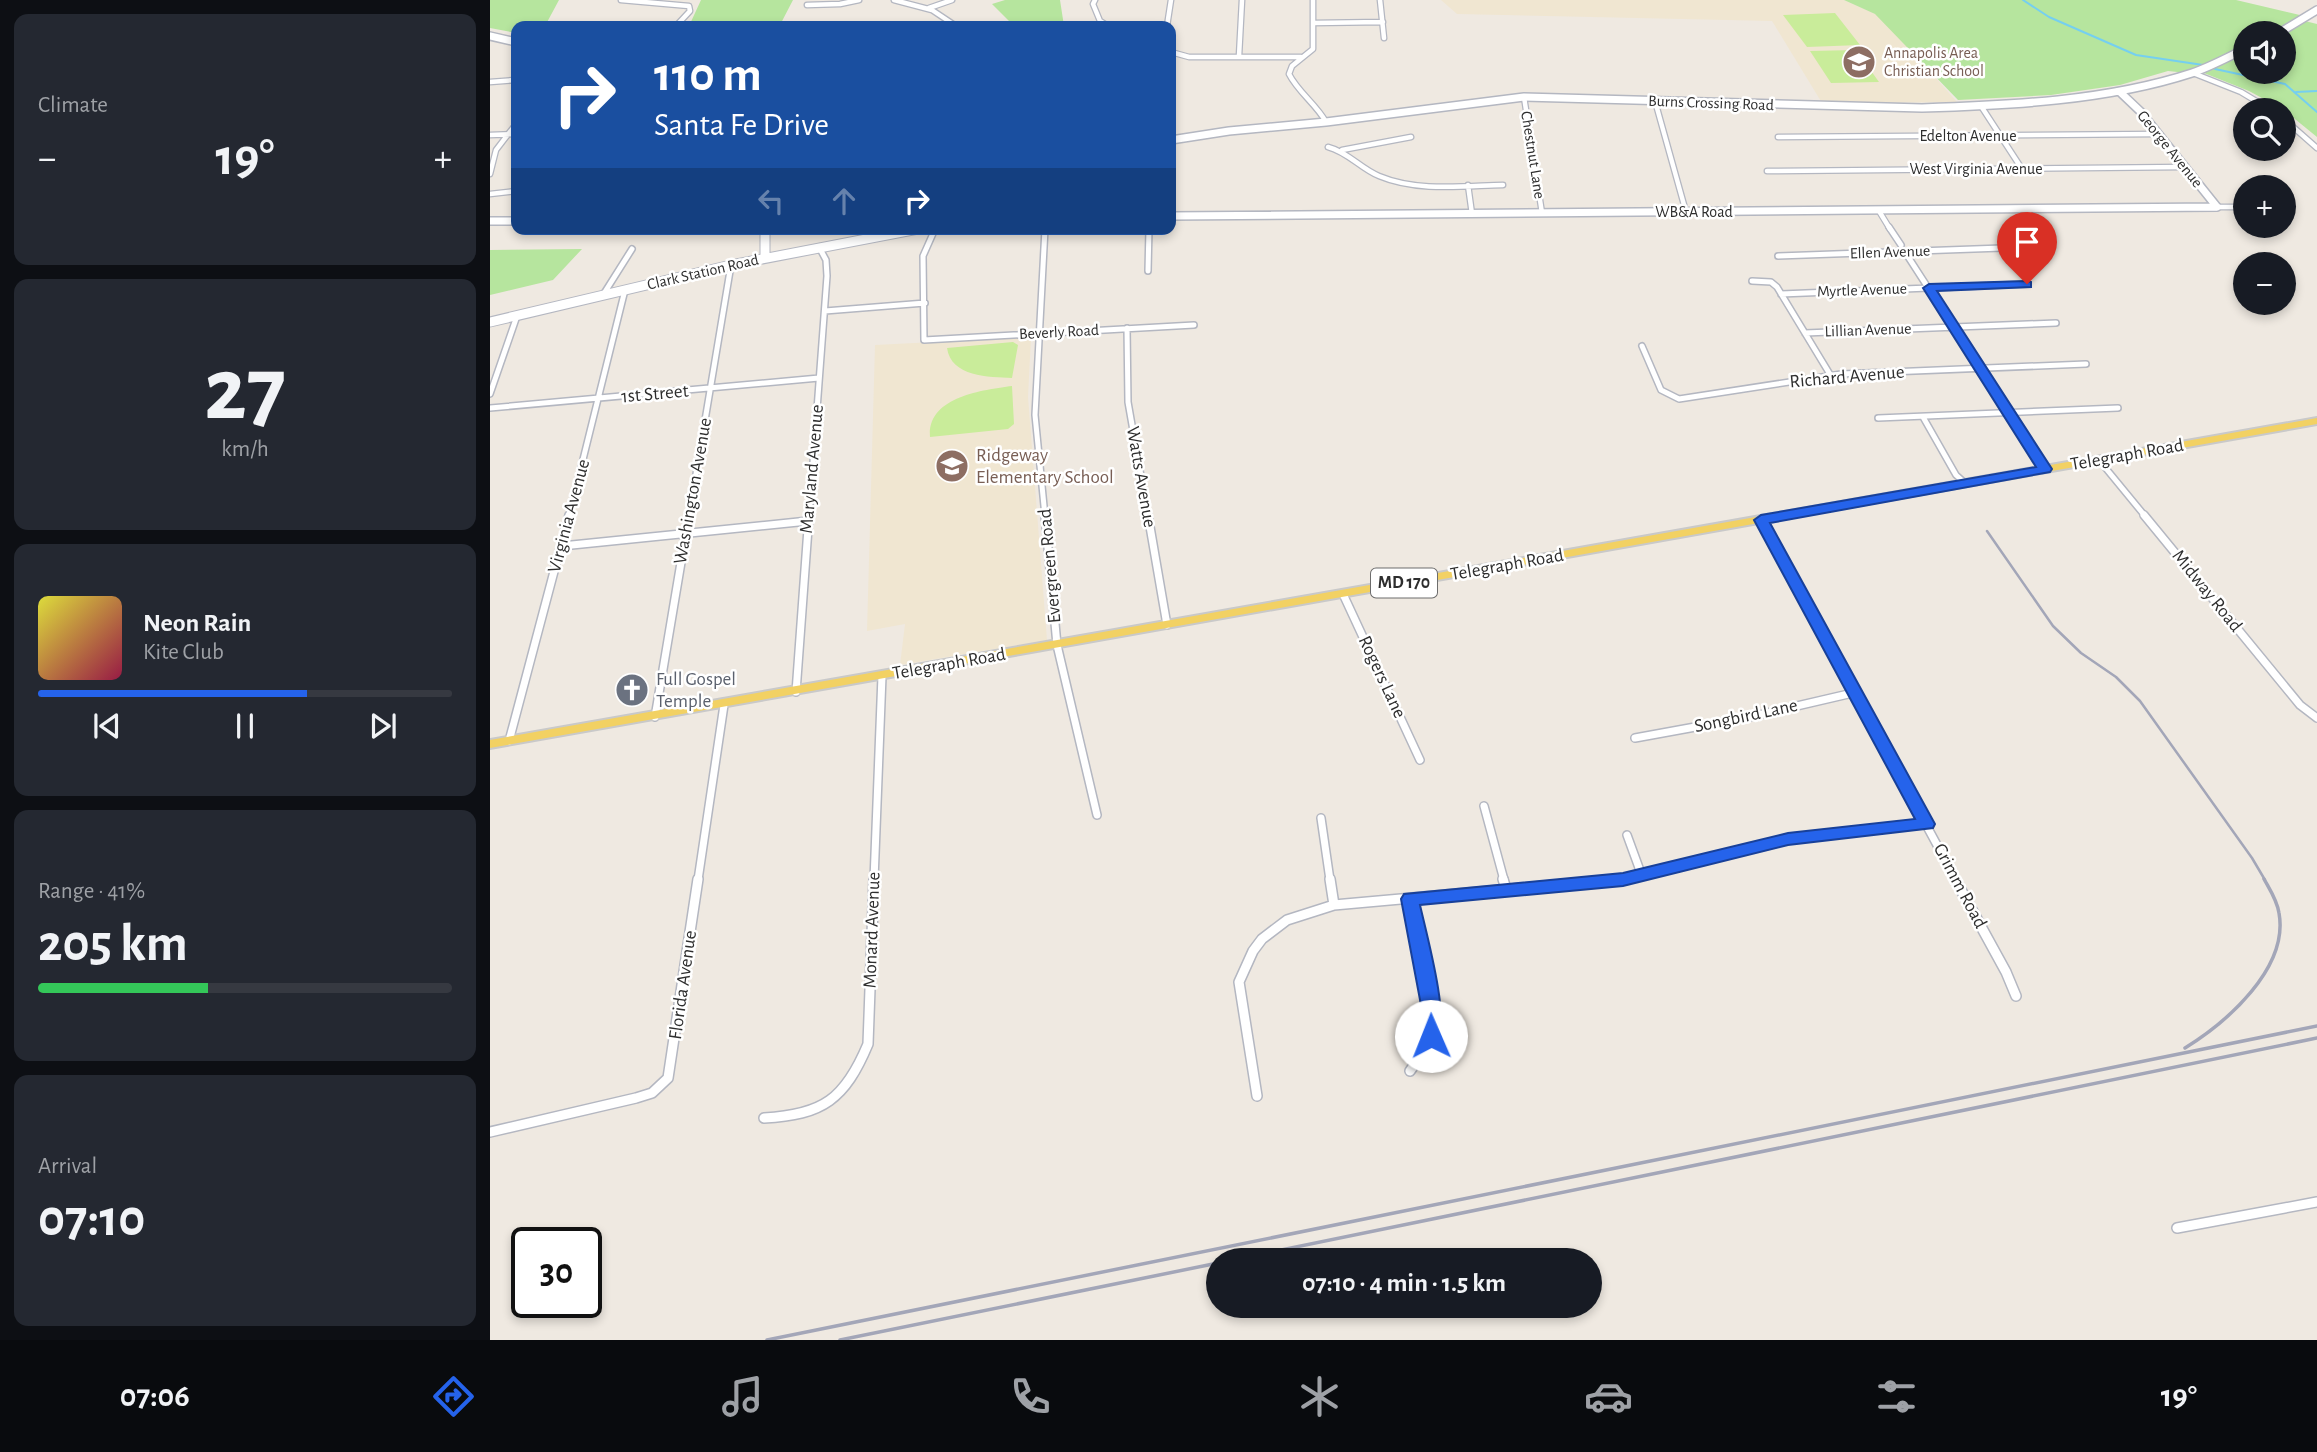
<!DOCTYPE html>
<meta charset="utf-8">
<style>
body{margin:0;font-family:"Alegreya Sans",sans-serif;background:#242831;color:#f1f3f6;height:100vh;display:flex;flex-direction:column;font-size:26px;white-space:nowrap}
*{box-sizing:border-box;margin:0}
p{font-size:23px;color:#9ea1a6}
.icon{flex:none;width:38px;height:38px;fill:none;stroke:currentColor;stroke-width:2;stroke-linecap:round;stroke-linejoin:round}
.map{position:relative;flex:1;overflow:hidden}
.sheet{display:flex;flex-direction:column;gap:14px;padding:14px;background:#0d0f14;width:490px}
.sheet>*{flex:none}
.hud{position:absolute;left:21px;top:21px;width:665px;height:214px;border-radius:14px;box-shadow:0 4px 10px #0003;background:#1a4fa0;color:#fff;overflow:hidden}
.buttons{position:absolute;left:1743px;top:21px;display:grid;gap:14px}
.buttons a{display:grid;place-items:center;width:63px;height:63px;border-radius:50%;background:#171b24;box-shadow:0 4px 10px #0003;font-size:35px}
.speed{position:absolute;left:21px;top:1227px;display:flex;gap:14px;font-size:35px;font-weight:700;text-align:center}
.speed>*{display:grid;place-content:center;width:91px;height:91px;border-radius:50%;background:#171b24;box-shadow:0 4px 10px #0003;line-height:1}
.speed .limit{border:4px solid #111;border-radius:10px;background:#fff;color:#111}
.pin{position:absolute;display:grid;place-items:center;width:60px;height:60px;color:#fff;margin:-72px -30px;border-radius:50% 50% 50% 0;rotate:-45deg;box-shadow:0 0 7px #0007}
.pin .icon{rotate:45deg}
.me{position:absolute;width:77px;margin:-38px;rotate:359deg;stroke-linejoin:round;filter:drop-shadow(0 0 5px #0008)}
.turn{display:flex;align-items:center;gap:24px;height:147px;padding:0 28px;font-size:32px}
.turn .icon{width:91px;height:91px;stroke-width:2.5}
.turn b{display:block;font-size:49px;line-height:60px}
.lanes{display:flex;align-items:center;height:66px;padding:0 28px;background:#0003;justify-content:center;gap:35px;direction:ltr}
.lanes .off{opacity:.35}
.big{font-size:52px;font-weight:700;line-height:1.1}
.sheet .widget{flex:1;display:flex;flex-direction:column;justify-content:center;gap:10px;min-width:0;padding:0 24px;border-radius:14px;background:#242831}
.sheet .dial{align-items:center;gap:0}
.dial b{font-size:91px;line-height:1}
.song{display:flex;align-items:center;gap:21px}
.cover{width:84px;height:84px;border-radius:10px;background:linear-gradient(135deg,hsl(60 70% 55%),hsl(340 70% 35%))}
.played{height:7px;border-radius:4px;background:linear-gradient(90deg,#2563eb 65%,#363941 65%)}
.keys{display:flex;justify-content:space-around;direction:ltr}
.heat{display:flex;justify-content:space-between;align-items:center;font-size:38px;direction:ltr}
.charge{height:10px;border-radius:5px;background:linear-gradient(90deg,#34c759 41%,#363941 0)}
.trip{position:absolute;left:716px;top:1248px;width:396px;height:70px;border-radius:35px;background:#171b24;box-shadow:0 4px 10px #0003;font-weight:700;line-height:70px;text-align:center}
.menu{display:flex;height:112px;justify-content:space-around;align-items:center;background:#090b0e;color:#9ea1a6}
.menu .icon{width:49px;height:49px}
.menu .on{color:#2563eb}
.menu b{font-size:32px;color:#f1f3f6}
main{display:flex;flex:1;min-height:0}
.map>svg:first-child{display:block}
.education{fill:#f0e6d1}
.green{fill:#b6e59e;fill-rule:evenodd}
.pitch{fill:#c9ec9a}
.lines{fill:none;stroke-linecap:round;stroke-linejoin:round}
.stream{stroke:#75cff0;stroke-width:2}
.street-far3-casing{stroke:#b4b7c1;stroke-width:7}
.street-far2-casing{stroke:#b4b7c1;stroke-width:8}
.street-far1-casing{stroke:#b4b7c1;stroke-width:10}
.street-casing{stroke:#b4b7c1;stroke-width:12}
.secondary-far1-casing{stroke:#b4b7c1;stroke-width:10}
.secondary-casing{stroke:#b4b7c1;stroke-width:11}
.primary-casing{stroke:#c9c9c9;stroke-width:4}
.street-far3{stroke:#fff;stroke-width:4.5}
.street-far2{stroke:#fff;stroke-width:5}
.street-far1{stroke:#fff;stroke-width:7}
.street{stroke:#fff;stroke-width:9}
.secondary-far1{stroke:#fff;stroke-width:7}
.secondary{stroke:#fff;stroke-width:9}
.primary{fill:#f2d163;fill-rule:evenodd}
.rail-far1{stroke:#a3a6b8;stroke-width:2.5}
.rail{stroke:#a3a6b8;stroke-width:3.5}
.route{fill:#2563eb;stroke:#184099;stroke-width:2}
.labels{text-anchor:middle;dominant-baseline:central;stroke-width:5;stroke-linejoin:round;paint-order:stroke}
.far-education-label{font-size:16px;fill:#785e54;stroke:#fff;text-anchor:start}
.far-street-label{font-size:16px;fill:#2e2e2e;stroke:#fff}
.shield{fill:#fff;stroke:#6d6d6d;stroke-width:2}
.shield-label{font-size:18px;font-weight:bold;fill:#2e2e2e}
.street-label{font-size:19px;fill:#2e2e2e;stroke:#fff}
.education-label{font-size:19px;fill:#785e54;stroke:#fff;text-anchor:start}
.worship-label{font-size:19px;fill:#5b616d;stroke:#fff;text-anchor:start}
</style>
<main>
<section class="sheet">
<div class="widget"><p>Climate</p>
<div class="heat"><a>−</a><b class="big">19°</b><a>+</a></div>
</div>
<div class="widget dial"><b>27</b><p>km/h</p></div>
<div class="widget">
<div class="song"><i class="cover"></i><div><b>Neon Rain</b><p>Kite Club</p></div></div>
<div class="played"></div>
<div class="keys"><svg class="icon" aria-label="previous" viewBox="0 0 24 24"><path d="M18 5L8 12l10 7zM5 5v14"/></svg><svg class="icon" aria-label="pause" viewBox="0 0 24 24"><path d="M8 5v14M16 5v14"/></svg><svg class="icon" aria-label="next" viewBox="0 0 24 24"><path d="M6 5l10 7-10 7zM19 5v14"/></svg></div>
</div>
<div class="widget"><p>Range · 41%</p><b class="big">205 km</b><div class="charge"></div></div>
<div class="widget"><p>Arrival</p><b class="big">07:10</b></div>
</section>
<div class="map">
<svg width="1827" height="1340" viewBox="0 0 1827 1340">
<rect width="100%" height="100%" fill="#efe9e1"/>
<path class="education" d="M951 0H1354L1392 17 1467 102 1332 103 1282 21 967 14Z
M541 337 538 397 557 640 410 665 415 624 377 631 385 345Z"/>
<path class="green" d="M0 0H69L55 26H26V33L0 28Z
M211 0H303L290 25 199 26Z
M515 0H570L574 26H519L520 22 502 4Z
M1354 0H1746L1814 16 1807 19 1827 24V137L1794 110 1759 91 1704 69 1697 73 1678 71 1630 85 1561 95 1468 100 1385 14ZM1755 33H1794V72H1755Z
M92 249 63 280 0 295V250Z"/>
<path class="pitch" d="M1345 13 1370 45 1317 47 1293 15Z
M1366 50 1389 82 1341 83 1320 51Z
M523 342 528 345 522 378C499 377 461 377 457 348Z
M522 386 524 424 518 429 440 437C437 397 492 390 522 386Z"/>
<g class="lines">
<path class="stream" d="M1533 0 1559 17 1646 55 1713 65
M1725 69 1795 84 1827 112
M1806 92 1827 91"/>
<defs>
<path id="street-far3" d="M131 0 199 6 200 11 186 26
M404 0 442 10 466 26
M605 0 603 4 610 21 618 26
M823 0V49L802 66 799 74C808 92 826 104 836 122
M890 0 894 38
M317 5 350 4 369 0
M439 8 462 0
M823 23 893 22
M677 26 681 0
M681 52 699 57H811
M749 56 752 0
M1703 73 1751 92 1781 110
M0 82 26 80
M1034 97 1052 213
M1165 101 1196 212
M1491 106 1532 169
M1794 119 1827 148
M0 135 26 134
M1288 137 1668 134
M838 147C858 152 871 169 889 176 927 192 973 186 1013 185
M852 150 921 137
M1277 171 1695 167
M0 174 6 150 26 124
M978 185 982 214
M0 194 26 191
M1727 207H1755
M1537 209 1547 229
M1389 211 1400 229"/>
<path id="street-far2" d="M1399 227 1411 245
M1546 227 1553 239
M445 229 433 256 434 340 704 325
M1415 252 1555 469
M1288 256 1512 248
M658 271 659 229
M1262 281 1281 282 1287 287 1341 376
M1291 294 1537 284
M113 295 142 249
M335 311 435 303
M637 328 638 402 658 516
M1315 333 1566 323
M1152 346 1171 390 1189 399 1351 374 1596 364
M0 394 27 316
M0 408 329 378
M1433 417 1466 475 1475 483
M1388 418 1628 408
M1609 460 1655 516
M79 516 135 290
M199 516 241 265
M319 516 337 276 336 260 329 247
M555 516 545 415 555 229"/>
<path id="street-far1" d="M555 515 567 645 607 815
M658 515 677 625
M1654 515 1810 705 1827 718
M1271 520 1466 880
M72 546 318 521
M853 594 930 760
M306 692 319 515
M165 717 199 515
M1145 738 1260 717 1367 692
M19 741 79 515
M994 806 1014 880
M831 818 840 880
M1137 835 1152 876
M208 880 234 705
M384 880 392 676
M1117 880 1133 879 1298 839 1437 824"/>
<path id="street" d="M840 879 844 905
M1013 879 1016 889
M1465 879 1516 972 1526 996
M920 899 942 1021 938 1045 920 1071
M767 1096 749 982 763 951 772 939 797 920 844 905 1134 879
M274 1118C333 1115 355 1099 378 1044L384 879
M0 1132 146 1098 162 1093 178 1078 208 879
M1687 1228 1827 1202"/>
<path id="secondary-far1" d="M1789 33 1827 10
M0 36 26 42
M1630 92 1650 111 1727 207
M681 140 739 131 836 122 1034 97 1432 108C1521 105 1616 101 1702 73 1720 67 1738 57 1755 49
M681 216 1727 207
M0 221H26"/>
<path id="secondary" d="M275 229V258
M0 322 241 265 428 229"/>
<path id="primary" d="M1827 418V424L0 748V740Z"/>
</defs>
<use href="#street-far3" class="street-far3-casing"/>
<use href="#street-far2" class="street-far2-casing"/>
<use href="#street-far1" class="street-far1-casing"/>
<use href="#street" class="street-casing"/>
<use href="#secondary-far1" class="secondary-far1-casing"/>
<use href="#secondary" class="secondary-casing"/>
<use href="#primary" class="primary-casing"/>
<use href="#street-far3" class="street-far3"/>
<use href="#street-far2" class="street-far2"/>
<use href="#street-far1" class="street-far1"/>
<use href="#street" class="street"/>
<use href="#secondary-far1" class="secondary-far1"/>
<use href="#secondary" class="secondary"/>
<use href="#primary" class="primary"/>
<path class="rail-far1" d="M1497 531 1563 626 1591 653 1626 677 1650 701 1762 858 1775 880"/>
<path class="rail" d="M1695 1048C1737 1022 1799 968 1789 913 1787 900 1780 890 1774 879
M742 1260 1827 1038
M277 1340 1827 1026
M350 1340 728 1263"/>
</g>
<path class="route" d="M1537 281 1541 282V287L1447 291 1562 469 1560 472 1280 523 1445 824 1443 828 1298 845 1133 886 930 905C936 932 960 1019 948 1041L941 1044 934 1041 931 1036V1005L911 899 914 894 1133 873 1298 833 1425 819 1264 520 1271 515 1546 467 1433 288 1439 284Z"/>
<defs>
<symbol id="school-disc" viewBox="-11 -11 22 22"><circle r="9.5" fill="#8d6e63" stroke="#fff"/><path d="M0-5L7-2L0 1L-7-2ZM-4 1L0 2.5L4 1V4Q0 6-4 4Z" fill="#fff"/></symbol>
<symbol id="church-disc" viewBox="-11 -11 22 22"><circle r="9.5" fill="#6b7280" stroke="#fff"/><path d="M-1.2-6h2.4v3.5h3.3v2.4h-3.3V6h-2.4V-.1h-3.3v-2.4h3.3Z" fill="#fff"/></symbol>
</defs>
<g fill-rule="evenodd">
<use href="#school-disc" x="1350" y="43" width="38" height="38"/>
<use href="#school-disc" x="443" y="447" width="38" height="38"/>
<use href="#church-disc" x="123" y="671" width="38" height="38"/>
</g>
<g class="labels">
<g class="far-education-label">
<text x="1394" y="53">Annapolis Area<tspan x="1394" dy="18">Christian School</tspan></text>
</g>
<g class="far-street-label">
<text transform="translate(1221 103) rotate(2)">Burns Crossing Road</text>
<text x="1478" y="136">Edelton Avenue</text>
<text transform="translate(1680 149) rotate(51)">George Avenue</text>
<text transform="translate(1043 155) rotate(81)">Chestnut Lane</text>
<text x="1486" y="169">West Virginia Avenue</text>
<text x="1204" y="212">WB&amp;A Road</text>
<text transform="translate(1400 252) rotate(-2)">Ellen Avenue</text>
<text transform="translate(213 272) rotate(-13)">Clark Station Road</text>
<text transform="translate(1372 290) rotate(-2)">Myrtle Avenue</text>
<text transform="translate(1378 330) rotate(-2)">Lillian Avenue</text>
<text transform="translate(569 332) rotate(-3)">Beverly Road</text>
</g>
<rect class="shield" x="881" y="568.5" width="66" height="29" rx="5"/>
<g class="shield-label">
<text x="914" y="583">MD 170</text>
</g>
<g class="street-label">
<text transform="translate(1357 377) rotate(-5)">Richard Avenue</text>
<text transform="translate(165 394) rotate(-5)">1st Street</text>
<text transform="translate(1637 455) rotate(-10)">Telegraph Road</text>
<text transform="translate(322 469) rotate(-85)">Maryland Avenue</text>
<text transform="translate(651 477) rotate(80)">Watts Avenue</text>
<text transform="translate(203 491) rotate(-80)">Washington Avenue</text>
<text transform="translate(79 516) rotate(-75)">Virginia Avenue</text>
<text transform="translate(1017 565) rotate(-10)">Telegraph Road</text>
<text transform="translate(560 566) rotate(-95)">Evergreen Road</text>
<text transform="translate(1717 591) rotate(51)">Midway Road</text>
<text transform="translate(459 664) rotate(-10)">Telegraph Road</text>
<text transform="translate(892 677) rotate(65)">Rogers Lane</text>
<text transform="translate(1256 716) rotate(-12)">Songbird Lane</text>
<text transform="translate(1470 886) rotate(62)">Grimm Road</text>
<text transform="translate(382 930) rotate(-88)">Monard Avenue</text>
<text transform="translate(193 985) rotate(-82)">Florida Avenue</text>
</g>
<g class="education-label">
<text x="486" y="455">Ridgeway<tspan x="486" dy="22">Elementary School</tspan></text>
</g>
<g class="worship-label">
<text x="166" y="679">Full Gospel<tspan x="166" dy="22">Temple</tspan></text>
</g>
</g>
</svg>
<div class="buttons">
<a><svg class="icon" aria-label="sound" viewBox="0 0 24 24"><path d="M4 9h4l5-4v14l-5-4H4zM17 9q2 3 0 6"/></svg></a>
<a><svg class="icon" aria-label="search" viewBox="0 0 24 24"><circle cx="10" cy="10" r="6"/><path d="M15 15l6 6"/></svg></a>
<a>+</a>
<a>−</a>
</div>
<div class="speed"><div class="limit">30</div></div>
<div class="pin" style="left:1537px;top:284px;background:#d93025"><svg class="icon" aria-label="arrive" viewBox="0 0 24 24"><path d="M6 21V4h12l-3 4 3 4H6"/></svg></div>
<svg class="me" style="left:941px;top:1036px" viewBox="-20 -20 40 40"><circle r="19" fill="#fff"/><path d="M0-13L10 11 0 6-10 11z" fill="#2563eb"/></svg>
<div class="trip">07:10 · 4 min · 1.5 km</div>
<div class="hud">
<div class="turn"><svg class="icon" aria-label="right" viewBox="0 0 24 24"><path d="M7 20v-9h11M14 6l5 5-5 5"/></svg><div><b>110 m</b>Santa Fe Drive</div></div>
<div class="lanes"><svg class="icon off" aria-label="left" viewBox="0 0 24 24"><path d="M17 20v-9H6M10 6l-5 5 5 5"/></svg><svg class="icon off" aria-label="ahead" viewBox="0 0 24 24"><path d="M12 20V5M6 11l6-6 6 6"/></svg><svg class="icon" aria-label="right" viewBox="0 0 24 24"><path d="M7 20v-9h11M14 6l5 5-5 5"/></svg></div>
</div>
</div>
</main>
<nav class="menu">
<b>07:06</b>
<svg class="icon on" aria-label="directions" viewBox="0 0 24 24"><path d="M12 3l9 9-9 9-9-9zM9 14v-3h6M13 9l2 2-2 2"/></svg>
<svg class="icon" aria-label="music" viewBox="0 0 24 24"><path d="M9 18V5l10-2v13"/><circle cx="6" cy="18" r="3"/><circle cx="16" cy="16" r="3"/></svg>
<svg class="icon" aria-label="phone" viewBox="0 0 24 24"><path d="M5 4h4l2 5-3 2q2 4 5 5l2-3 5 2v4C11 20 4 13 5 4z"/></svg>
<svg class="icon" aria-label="climate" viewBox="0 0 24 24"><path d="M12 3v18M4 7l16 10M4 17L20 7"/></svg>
<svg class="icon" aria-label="car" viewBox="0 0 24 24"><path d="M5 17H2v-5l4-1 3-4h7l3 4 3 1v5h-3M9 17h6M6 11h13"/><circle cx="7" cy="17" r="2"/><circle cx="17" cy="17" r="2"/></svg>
<svg class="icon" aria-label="filters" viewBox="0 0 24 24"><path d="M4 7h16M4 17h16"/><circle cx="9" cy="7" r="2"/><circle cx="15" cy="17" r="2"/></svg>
<b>19°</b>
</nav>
